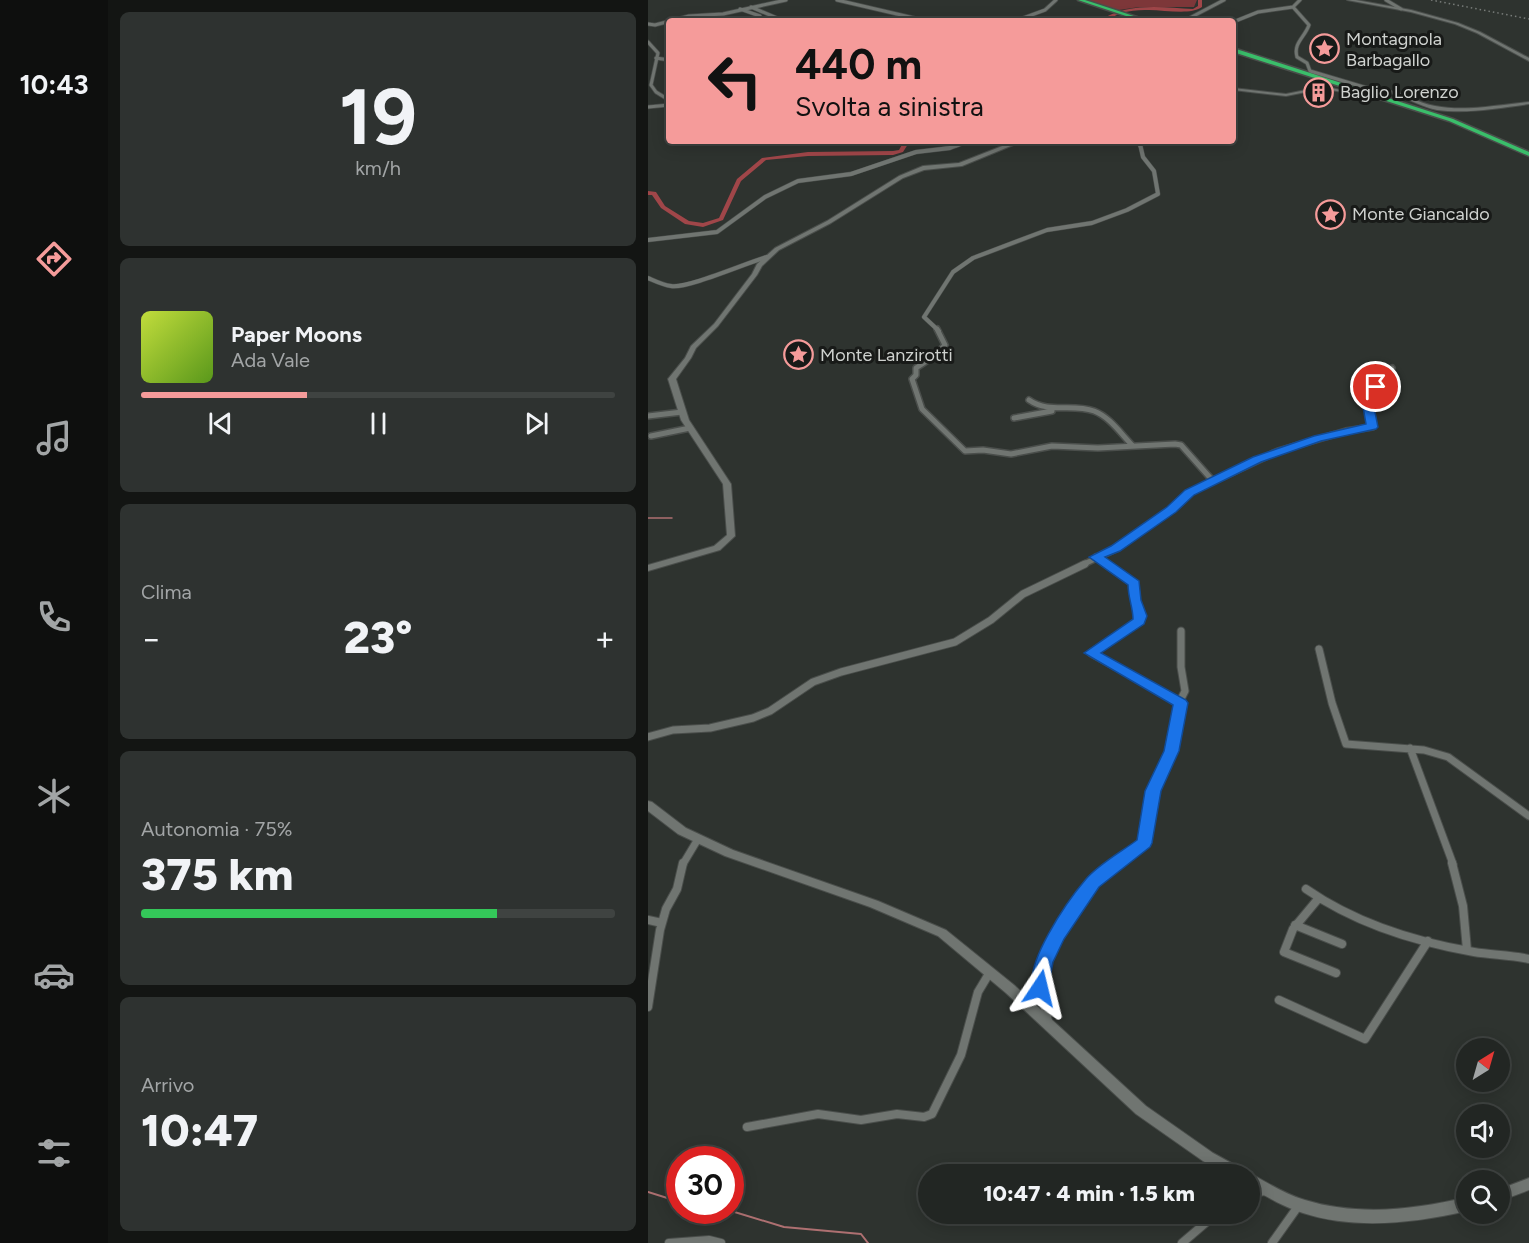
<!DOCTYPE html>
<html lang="it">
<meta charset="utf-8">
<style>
body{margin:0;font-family:Figtree,sans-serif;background:#2e3230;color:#f1f3f6;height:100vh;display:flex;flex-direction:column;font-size:22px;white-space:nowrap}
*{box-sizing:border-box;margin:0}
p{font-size:20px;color:#a2a5a6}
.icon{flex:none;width:33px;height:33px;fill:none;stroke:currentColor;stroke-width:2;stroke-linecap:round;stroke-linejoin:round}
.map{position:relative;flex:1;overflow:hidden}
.details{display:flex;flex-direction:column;gap:12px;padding:12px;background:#131513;width:540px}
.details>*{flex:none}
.hud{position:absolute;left:18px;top:18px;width:570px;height:126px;border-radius:6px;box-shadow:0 3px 15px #0003,0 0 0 2px #3f4341;background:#f59b9a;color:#111;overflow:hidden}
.needle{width:39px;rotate:37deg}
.tools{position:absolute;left:808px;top:1038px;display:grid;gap:12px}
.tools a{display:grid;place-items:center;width:54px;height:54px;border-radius:50%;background:#222623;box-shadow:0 3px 15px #0003,0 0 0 2px #3f4341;font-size:30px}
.speed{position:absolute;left:18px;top:1146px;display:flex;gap:12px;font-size:30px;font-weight:700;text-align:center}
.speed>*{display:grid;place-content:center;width:78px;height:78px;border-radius:50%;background:#222623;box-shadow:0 3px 15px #0003,0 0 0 2px #3f4341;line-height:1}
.speed .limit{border:9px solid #d22;background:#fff;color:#111}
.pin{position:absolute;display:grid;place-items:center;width:51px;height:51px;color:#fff;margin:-26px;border:3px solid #fff;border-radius:50%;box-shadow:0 2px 6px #0007}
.me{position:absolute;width:66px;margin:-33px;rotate:10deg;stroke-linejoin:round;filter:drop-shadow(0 0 4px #0008)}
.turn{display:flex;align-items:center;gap:21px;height:126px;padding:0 30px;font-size:27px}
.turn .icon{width:78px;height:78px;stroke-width:2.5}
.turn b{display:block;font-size:42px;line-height:51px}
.big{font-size:45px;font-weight:800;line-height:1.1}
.details .tile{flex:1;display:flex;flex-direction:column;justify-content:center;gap:9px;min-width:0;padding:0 21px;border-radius:9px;background:#2e3230}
.details .dial{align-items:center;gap:0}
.dial b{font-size:78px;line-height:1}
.song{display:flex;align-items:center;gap:18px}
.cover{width:72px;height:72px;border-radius:9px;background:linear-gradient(135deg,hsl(70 70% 55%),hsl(90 70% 35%))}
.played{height:6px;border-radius:3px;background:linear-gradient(90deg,#f59b9a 35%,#3f4341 35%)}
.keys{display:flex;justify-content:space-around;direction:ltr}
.heat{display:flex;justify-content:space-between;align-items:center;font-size:33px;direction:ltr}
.charge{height:9px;border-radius:4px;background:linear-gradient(90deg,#34c759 75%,#3f4341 0)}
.trip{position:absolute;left:270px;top:1164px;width:342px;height:60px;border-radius:30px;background:#222623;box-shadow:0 3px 15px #0003,0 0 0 2px #3f4341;font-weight:800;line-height:60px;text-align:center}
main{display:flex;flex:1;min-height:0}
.tab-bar{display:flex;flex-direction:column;width:108px;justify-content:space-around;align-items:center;background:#0e0f0e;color:#a2a5a6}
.tab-bar .icon{width:42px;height:42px}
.tab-bar .current{color:#f59b9a}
.tab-bar b{font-size:27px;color:#f1f3f6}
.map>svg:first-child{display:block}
.green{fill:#7d3739}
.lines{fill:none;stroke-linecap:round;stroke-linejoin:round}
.stream-far1{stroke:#ae7071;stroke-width:1.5}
.stream{stroke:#ae7071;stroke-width:2}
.river{fill:#a04649;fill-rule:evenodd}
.street-far4-casing{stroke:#4a4e4b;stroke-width:4.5}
.street-far3-casing{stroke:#4a4e4b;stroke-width:5}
.street-far2-casing{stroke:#4a4e4b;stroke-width:8}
.street-far1-casing{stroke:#4a4e4b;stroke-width:9}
.street-casing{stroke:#4a4e4b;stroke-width:10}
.secondary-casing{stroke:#4a4e4b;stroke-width:2}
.highway-casing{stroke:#4a4e4b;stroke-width:3}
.street-far4{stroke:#707571;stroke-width:3}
.street-far3{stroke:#707571;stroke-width:4}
.street-far2{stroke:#707571;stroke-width:5}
.street-far1{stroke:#707571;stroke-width:7}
.street{stroke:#707571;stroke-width:8}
.secondary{fill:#707571;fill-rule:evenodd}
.highway{fill:#3abe6a;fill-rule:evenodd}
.rail{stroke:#787c79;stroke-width:1.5;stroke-dasharray:1.5 3;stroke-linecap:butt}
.route{fill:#1a73e8;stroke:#114b97;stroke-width:1.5}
.labels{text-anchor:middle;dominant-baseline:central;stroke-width:6;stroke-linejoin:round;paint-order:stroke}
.far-poi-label{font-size:18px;fill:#cfd2cf;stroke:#181a18;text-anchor:start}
</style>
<main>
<nav class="tab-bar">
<b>10:43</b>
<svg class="icon current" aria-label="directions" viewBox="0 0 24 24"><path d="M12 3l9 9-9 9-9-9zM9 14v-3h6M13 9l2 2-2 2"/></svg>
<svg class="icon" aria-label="music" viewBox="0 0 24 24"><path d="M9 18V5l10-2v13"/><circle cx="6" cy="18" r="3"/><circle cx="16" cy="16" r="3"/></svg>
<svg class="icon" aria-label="phone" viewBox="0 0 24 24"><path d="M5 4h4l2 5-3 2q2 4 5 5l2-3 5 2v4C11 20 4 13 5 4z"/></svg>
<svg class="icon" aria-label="climate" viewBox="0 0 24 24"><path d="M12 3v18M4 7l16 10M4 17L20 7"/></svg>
<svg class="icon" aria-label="car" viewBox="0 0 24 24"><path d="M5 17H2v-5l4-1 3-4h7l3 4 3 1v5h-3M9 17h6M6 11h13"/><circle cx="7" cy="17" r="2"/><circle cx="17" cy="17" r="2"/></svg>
<svg class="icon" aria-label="filters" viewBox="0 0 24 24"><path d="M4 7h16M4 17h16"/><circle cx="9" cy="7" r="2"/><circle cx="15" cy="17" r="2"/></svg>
</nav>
<section class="details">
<div class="tile dial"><b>19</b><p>km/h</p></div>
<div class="tile">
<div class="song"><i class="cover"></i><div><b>Paper Moons</b><p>Ada Vale</p></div></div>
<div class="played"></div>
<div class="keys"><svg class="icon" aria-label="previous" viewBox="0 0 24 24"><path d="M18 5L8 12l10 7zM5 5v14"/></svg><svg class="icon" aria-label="pause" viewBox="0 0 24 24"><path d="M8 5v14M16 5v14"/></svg><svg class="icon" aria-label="next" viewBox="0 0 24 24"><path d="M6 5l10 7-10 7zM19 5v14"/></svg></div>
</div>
<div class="tile"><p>Clima</p>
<div class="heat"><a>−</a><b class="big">23°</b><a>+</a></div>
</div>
<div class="tile"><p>Autonomia · 75%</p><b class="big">375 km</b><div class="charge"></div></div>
<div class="tile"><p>Arrivo</p><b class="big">10:47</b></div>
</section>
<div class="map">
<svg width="881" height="1243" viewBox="0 0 881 1243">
<rect width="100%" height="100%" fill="#2e332f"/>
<path class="green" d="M436 0H549L546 7H491L471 10Z"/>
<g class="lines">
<path class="stream-far1" d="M0 518H24"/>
<path class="stream" d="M0 1192 32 1202
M80 1210 136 1227 213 1234 220 1243"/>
<path class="river" d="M550 0H554V7C541 16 514 9 497 10 489 10 481 11 473 13 466 16 459 21 451 21 478 2 514 7 545 9L550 6Z
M256 141H262L255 152 245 155 160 156 118 160 93 181 75 220 55 227 37 224 13 208 4 195H0V191L8 192 17 206 41 221 55 223 71 218 89 179 114 158 160 152 245 151 251 150Z"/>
<defs>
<path id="street-far4" d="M189 0 279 21
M738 0 753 9
M103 7 136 21
M645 7 661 25C657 37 645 43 649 57L659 63 662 71 729 91
M92 9 112 16
M367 21 397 10 408 0
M536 21 576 0
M585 22 610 12 645 7 652 0
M0 24 7 25 41 16 75 14 138 0
M0 42 10 53 3 85 8 92 21 100
M8 58 21 60
M0 107 21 105
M491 141 492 146
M308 146 321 141"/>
<path id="street-far3" d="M0 240 69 232 117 197 150 181 203 174 268 152 302 148 312 144
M0 278C7 281 15 285 23 286 39 289 98 263 119 257
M291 331 276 317 305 272 325 258 399 230 444 223 479 210 510 194 506 171 495 157 492 144"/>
<path id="street-far2" d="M289 329 297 345 289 354 268 368V375L264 379 274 409 317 451 335 450 363 454 404 446 450 448 527 444 533 445 565 481
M381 400C401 414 424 403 446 411 462 417 473 434 485 446
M0 416 34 412
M366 418 404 411
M3 436 42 428
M448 557 460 565
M434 565 468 549 524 509 541 493 630 451 698 431 724 427 721 407 728 380 730 376 744 368"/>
<path id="street-far1" d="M458 564 486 584 491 621 443 653 533 703
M671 649 684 703 698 744 776 750 800 757 881 816
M0 737 25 730 62 728 105 718 122 711 165 682 193 672 307 642 343 620 375 594 437 564
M762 748 805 864
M35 864 50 839
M469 864 496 843 505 791 524 751 533 699 537 691 533 667V631"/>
<path id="street" d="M804 863 815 906 819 950
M658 889C707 923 768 942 826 952 844 955 863 955 881 959
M670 899 645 929 636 952 688 973
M0 920 14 923
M647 925 694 944
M631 1000 717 1039 780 941
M0 1007 12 930 18 909 29 889 35 863
M400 1021 392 988 396 962 410 934 445 882 470 863
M99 1127 170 1114 213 1120 249 1114 276 1117 284 1114 313 1055 330 992 342 972
M602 1193 618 1191
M21 1243 61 1240 73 1243
M534 1243 568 1214
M624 1243 651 1205"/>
<path id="secondary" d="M699 0H708L763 10 810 23 832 32 881 58V61L829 33 807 24 763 12Z
M585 88 638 94 668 88H683L718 95 716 96 683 90H668L638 96 585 90Z
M733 89C752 90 768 103 787 106 817 112 850 105 881 102V104C851 108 819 114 789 110 768 106 748 89 727 93L725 92Z
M367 141H375L314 166 276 170 255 178 183 223 131 250 114 266 109 275 70 326 48 348 43 358 28 379 41 420 83 484 87 536 72 550 0 571V565L66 546 79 535 75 484 33 420 20 379 37 358 43 346 66 324 104 274 109 264 127 248 179 221 251 176 275 166 311 163Z
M0 801 4 802 38 828 85 850 230 901 298 930 366 985 498 1106 565 1153 596 1170 597 1174H579L555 1161 488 1114 358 993 290 936 222 907 77 856 30 834 0 811Z
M600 1174H602L607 1176C623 1185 639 1195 657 1200 708 1216 768 1210 819 1197V1211C767 1223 707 1230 655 1213 636 1207 619 1197 602 1187V1174Z
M881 1178V1190L852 1201V1189Z"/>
<path id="highway" d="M430 0H437L501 21H493Z
M585 48 805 119 881 152V156L801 121 585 52Z"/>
</defs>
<use href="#street-far4" class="street-far4-casing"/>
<use href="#street-far3" class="street-far3-casing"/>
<use href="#street-far2" class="street-far2-casing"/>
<use href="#street-far1" class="street-far1-casing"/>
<use href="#street" class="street-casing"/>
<use href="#secondary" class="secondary-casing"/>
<use href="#highway" class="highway-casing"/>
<use href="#street-far4" class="street-far4"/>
<use href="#street-far3" class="street-far3"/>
<use href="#street-far2" class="street-far2"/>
<use href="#street-far1" class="street-far1"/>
<use href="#street" class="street"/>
<use href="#secondary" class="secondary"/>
<use href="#highway" class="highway"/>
<path class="rail" d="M783 0 881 19"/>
</g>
<path class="route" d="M728 384 733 387 726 407 730 427 728 429 673 441 613 462 546 495 528 512 472 551 457 557 491 581 493 600 499 616 496 624 453 653 538 700 540 703 531 751 513 791 504 843 502 847 451 887 416 939 405 962 399 993 392 996 386 993C373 967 420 900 438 879 451 864 473 852 489 840L497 791 516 751 525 705 436 653 485 619C485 608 480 597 480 585L441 557 463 546 519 507 537 490 605 457 666 436 718 424 715 407 722 387Z"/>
<defs>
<symbol id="sight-ring" viewBox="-11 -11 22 22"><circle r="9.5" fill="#181a18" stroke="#f59b9a" stroke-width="1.5"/><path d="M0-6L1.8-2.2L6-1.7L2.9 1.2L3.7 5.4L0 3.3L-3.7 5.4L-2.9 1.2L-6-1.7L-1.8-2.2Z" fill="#f59b9a"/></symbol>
<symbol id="building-ring" viewBox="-11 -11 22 22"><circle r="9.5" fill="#181a18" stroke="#f59b9a" stroke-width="1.5"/><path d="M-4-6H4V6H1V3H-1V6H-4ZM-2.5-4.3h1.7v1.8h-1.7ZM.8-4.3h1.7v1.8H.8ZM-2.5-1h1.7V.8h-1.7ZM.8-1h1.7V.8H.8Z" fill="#f59b9a"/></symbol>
</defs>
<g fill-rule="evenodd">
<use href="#sight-ring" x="660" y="32" width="33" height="33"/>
<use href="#building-ring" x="654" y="76" width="33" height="33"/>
<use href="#sight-ring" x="666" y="198" width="33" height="33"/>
<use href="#sight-ring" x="134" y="338" width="33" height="33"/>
</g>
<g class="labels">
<g class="far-poi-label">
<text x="698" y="39">Montagnola<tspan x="698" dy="21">Barbagallo</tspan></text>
<text x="692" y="92">Baglio Lorenzo</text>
<text x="704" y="214">Monte Giancaldo</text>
<text x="172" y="355">Monte Lanzirotti</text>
</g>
</g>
</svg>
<div class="tools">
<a><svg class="needle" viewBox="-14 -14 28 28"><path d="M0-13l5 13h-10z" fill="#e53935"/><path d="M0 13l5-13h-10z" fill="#a2a5a6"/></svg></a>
<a><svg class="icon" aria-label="sound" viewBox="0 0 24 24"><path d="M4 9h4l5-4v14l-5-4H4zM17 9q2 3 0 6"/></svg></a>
<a><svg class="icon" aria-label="search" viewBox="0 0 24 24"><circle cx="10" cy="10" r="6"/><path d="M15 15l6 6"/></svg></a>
</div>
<div class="speed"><div class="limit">30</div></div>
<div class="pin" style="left:728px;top:387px;background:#d93025"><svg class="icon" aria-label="arrive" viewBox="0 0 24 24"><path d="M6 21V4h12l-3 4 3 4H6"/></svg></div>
<svg class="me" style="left:392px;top:988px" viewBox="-20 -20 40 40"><path d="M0-17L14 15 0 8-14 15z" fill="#1a73e8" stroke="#fff" stroke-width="4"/></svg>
<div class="trip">10:47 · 4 min · 1.5 km</div>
<div class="hud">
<div class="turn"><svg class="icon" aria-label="left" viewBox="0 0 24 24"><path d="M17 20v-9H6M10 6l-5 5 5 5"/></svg><div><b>440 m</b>Svolta a sinistra</div></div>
</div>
</div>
</main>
